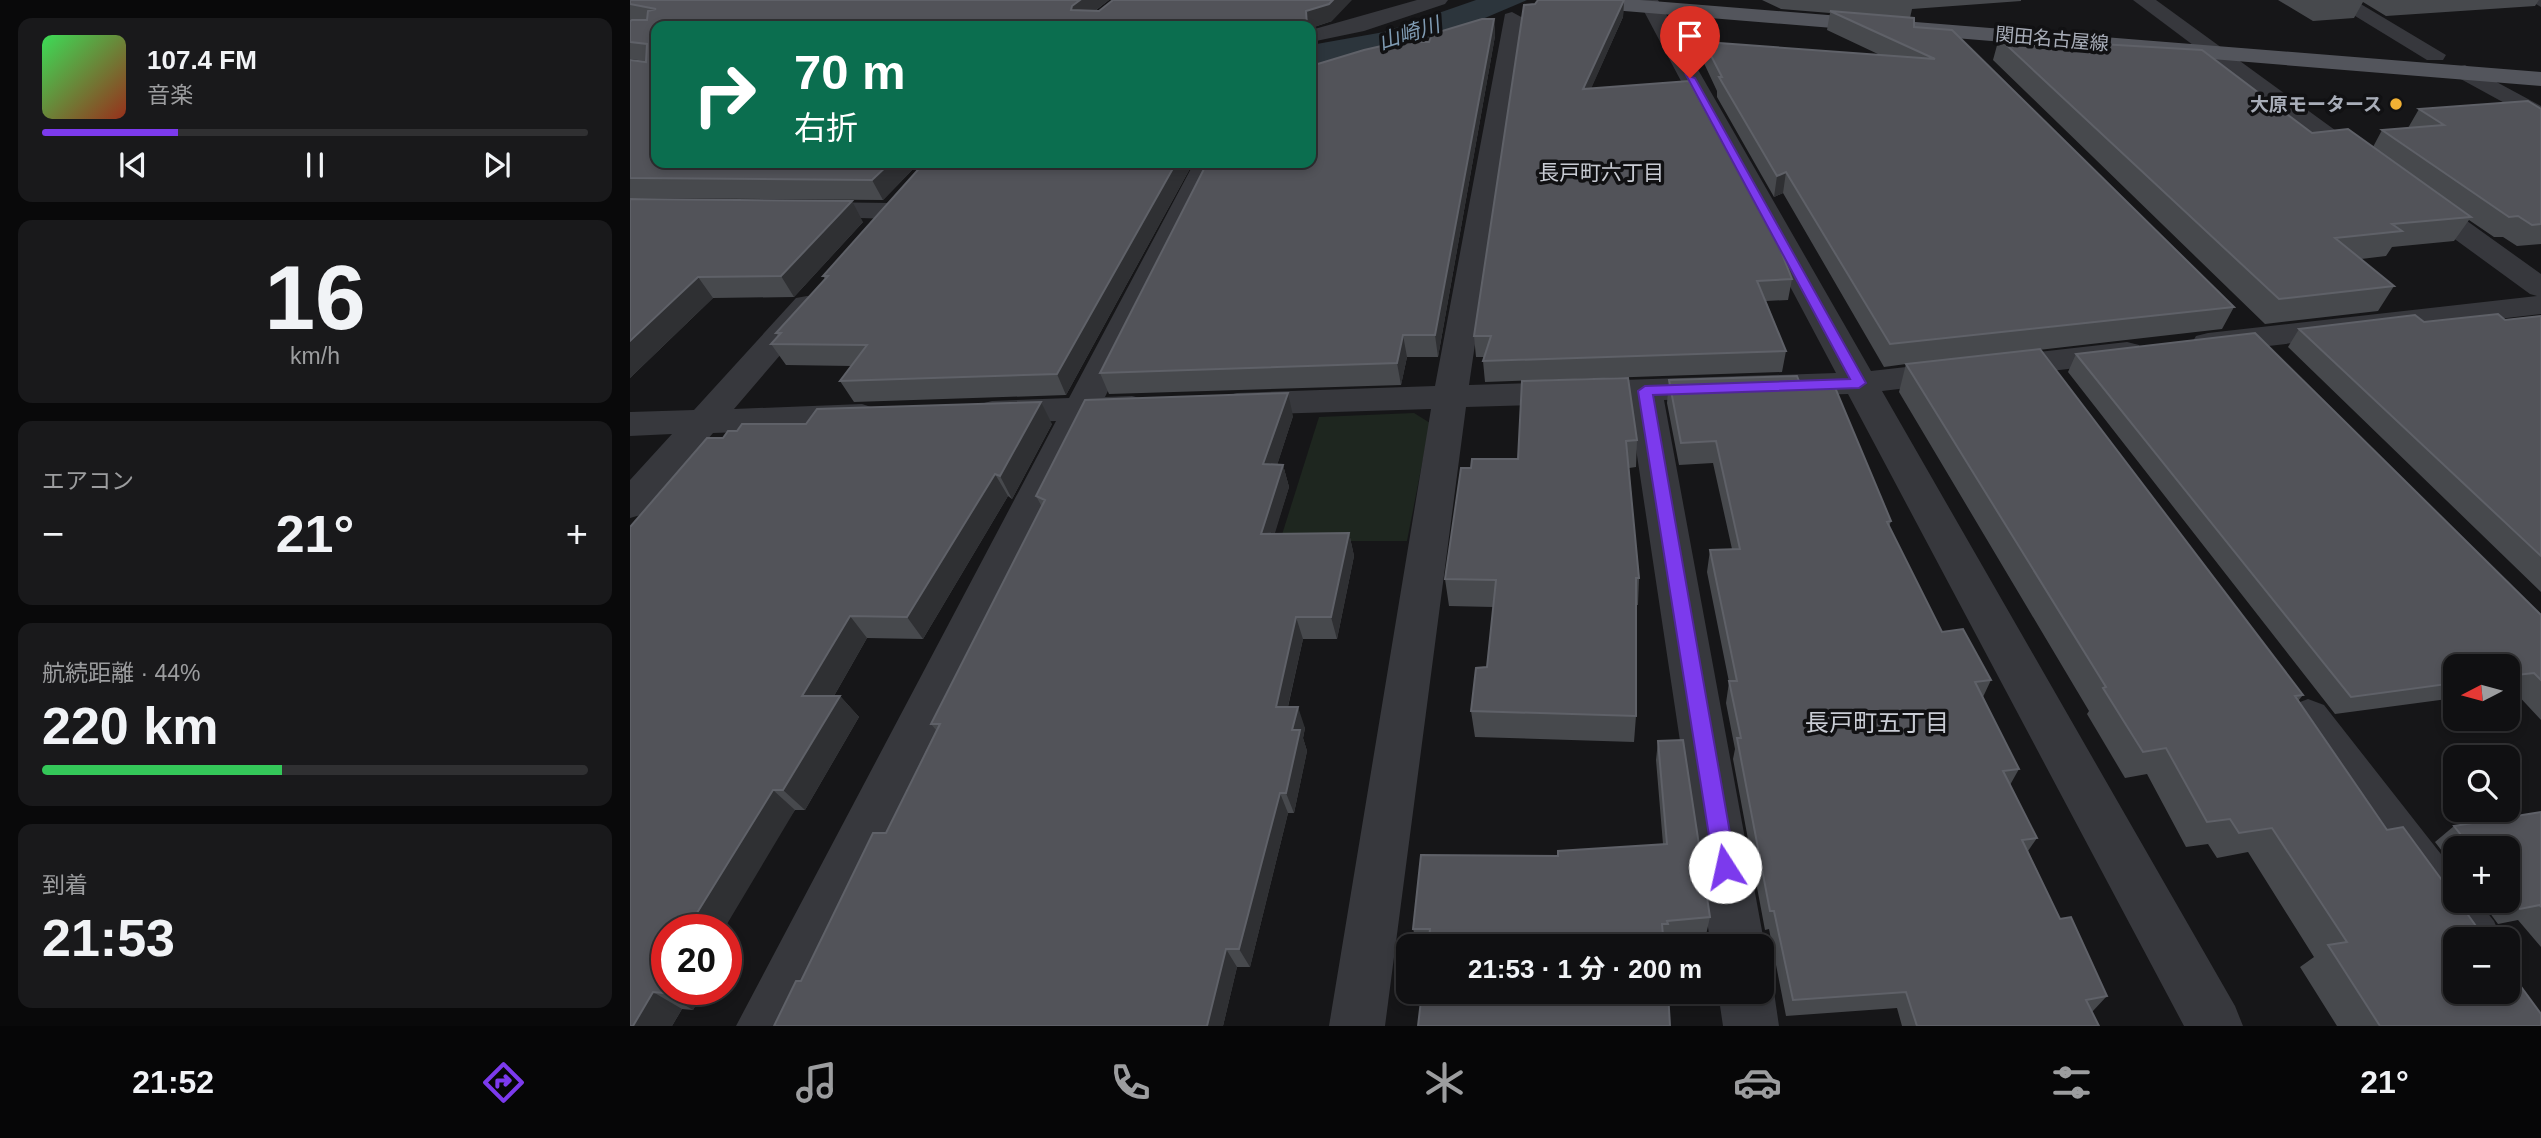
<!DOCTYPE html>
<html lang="ja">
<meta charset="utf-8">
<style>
body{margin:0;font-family:Arial,"Noto Sans JP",sans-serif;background:#19191b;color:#f1f3f6;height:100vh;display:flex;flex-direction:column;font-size:26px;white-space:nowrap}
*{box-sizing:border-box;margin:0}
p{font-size:23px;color:#9c9d9f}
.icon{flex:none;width:38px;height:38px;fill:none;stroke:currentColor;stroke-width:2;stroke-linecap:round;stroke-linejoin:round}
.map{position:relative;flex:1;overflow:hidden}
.side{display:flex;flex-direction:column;gap:18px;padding:18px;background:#09090a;width:630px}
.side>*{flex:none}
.hud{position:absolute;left:21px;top:21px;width:665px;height:147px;border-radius:14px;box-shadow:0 4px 10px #0003,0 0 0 2px #303032;background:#0b6e4f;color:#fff;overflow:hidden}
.needle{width:46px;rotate:264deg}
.fabs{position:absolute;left:1813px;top:654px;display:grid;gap:14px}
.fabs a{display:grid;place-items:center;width:77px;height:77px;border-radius:14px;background:#101012;box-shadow:0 4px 10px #0003,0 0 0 2px #303032;font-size:35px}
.speed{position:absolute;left:21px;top:914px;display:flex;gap:14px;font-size:35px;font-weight:700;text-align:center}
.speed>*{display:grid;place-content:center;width:91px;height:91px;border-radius:50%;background:#101012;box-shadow:0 4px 10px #0003,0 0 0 2px #303032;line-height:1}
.speed .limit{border:10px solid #d22;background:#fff;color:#111}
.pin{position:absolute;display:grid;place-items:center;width:60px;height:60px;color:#fff;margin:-72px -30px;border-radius:50% 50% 50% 0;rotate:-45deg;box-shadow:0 0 7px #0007}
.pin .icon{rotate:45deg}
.me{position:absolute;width:77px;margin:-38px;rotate:350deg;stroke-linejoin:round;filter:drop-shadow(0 0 5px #0008)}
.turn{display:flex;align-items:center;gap:24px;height:147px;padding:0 28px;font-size:32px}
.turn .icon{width:91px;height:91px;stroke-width:2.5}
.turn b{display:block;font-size:49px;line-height:60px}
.big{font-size:52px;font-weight:700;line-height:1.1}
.side .widget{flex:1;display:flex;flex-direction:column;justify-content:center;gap:10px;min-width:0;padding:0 24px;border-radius:14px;background:#19191b}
.side .dial{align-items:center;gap:0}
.dial b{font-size:91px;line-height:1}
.song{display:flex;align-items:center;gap:21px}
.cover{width:84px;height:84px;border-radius:10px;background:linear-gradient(135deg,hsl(130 70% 55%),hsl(10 70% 35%))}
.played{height:7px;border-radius:4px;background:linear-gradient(90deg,#7c3aed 25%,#303032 25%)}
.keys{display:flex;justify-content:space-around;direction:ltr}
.heat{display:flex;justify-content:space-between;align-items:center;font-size:38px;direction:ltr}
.charge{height:10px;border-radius:5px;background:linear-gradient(90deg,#34c759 44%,#303032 0)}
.trip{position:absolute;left:766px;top:934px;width:378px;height:70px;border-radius:14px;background:#101012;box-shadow:0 4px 10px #0003,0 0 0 2px #303032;font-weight:700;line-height:70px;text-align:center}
.dock{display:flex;height:112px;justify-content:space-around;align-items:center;background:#060607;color:#9c9d9f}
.dock .icon{width:49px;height:49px}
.dock .selected{color:#7c3aed}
.dock b{font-size:32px;color:#f1f3f6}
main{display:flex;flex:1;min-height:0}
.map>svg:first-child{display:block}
.green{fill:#1e261f}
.water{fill:#2c353c}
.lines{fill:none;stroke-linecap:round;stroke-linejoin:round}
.minor{fill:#37383d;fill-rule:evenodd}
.major{fill:#53555c;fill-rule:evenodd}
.wall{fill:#47494d}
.shaded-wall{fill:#2f3033}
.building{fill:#525359;stroke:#5f6168;stroke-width:2}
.route{fill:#7c3aed;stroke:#51269a;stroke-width:2}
.poi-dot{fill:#f2b134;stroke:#111113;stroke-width:2.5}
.labels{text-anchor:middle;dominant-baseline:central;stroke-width:7;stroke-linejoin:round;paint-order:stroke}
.far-street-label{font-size:19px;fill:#a8adb8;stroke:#111113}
.far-poi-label{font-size:19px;font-weight:bold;fill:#a8adb8;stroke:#111113;text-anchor:end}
.far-water-label{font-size:21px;font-style:italic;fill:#7f9bb3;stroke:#111113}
.far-neighbourhood-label{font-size:21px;fill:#c9ccd4;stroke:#111113}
.neighbourhood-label{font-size:24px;fill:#c9ccd4;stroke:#111113}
</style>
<main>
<section class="side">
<div class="widget">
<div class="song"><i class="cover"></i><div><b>107.4 FM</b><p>音楽</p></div></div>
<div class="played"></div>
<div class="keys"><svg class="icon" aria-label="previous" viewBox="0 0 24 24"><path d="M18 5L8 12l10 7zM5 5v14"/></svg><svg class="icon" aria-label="pause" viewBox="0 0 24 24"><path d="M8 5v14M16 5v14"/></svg><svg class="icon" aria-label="next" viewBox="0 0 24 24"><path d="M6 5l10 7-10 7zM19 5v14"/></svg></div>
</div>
<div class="widget dial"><b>16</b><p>km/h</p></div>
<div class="widget"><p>エアコン</p>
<div class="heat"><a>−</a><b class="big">21°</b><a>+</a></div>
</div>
<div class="widget"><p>航続距離 · 44%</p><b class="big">220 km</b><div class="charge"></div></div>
<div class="widget"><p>到着</p><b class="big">21:53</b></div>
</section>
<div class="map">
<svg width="1911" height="1026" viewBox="0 0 1911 1026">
<rect width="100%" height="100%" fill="#161618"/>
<path class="green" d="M784 413 800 423 777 541H650L689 417Z"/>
<path class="water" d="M846 0H897L822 32 681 65V45L754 32Z"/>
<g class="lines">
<path class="minor" d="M787 0H818L815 4 734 31 681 42V30Z
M1008 0H1028L1241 371 1497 342 1509 345 1513 352 1509 359 1497 362 1252 391 1605 1006 1613 1026H1554L1218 394 1034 400 1135 947 1132 953V947H1081L999 402 836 407 755 1026H699L801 409 607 415 595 412 590 404 595 396 607 393 805 386 875 14 882 12 893 18 839 385 1206 373Z
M1503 0H1526L1749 162 1745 168H1727Z
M1699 0H1724L1816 55 1813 60H1797Z
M1899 0H1911V7Z
M1835 65 1911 106V123L1827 77 1823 72 1827 67Z
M564 163H590L475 397 502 396 514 399 519 407 514 415 463 420 164 1026H106L426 421 362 423 350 420 345 412 350 404 362 401 439 398Z
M1788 191 1798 193 1911 274V314L1578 353 1566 350 1562 343 1566 336 1578 333 1907 296 1900 294 1778 205 1774 199 1778 193Z
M176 202 262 203 272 205 276 211 272 217 262 219 166 216 162 210 166 204Z
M177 296 188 298 193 305 104 409 232 404 244 408 250 416 244 424 232 428 83 433 14 514 0 518V480L42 434 0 436V412L64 410 166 298Z
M1678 699 1694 705 1825 872V901H1848L1864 921 1872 940H1825V958L1662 733 1655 719 1662 705Z
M1132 971 1144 992 1149 1026H1093L1088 992H1132Z"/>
<path class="major" d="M923 0H1010L1911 72V86L933 6Z"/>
</g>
<path class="wall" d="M0 0H479L465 11 702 21 681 28V26H26L289 163 253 200 0 198V60L16 61 0 59V21L4 20H0Z
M994 0 993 17 961 88 1162 279 1158 300 1136 301 1156 351 1152 372 855 382 853 361 854 357H846L844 336Z
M1132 0H1391V1L1282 9 1280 18 1284 27 1604 307 1592 329 1347 357 1673 695 1668 701 1757 830 1911 1026H1707L1670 967 1684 957 1618 852 1587 858 1578 844 1556 847 1517 774 1495 778 1457 714 1459 711 1269 392 1276 364 1254 367 1153 193 1144 197 1087 97V91L1073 61 1074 42 1250 55 1197 30 1200 13 1151 9Z
M1648 0H1909L1905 6 1756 16 1733 2 1724 18 1683 21Z
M864 19 865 36 808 357H777L771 385 479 394 470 373 799 42Z
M1369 38 1682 133 1743 147 1752 130 1778 128 1789 109H1911V244L1887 246 1873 237H1864L1839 220 1824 241 1762 247 1756 256 1731 259 1764 286 1748 311 1635 324 1363 60Z
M563 163 436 395 224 402 210 381 221 366 156 365 141 344 148 336 146 333 195 279 193 276Z
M0 199 233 222 164 297 83 298 0 378Z
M1911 316V592L1658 347 1669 329 1794 322 1875 320Z
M1446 354 1911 615V720L1884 691 1878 692V667H1825V698L1705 714 1438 372Z
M1039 380 1171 386 1261 521 1259 527 1312 632 1361 680 1353 697 1389 769 1380 785 1407 838 1398 851 1430 919 1477 996 1462 1012 1469 1026H1272L1267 1008 1156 1016 1139 929 1135 930 1103 759 1105 749 1096 703 1099 682 1077 572 1080 550 1102 549 1083 463 1049 465 1037 403Z
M892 381 1007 440 1006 467 999 468 1009 578 1008 605H1006V716L1004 742 845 737 841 711 857 667 863 607 819 606 815 579 841 468 888 459Z
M663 416 647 465H653L659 487 644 534 719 533 724 556 707 639H673L658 707 675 728 673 738 677 751 664 813H658L620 967H607L593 1026H144L256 833 306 730 301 724 412 507 406 496Z
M176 424H422L382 499 378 496 293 639 237 638 204 696H210L229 717 175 810H165L37 989H75L63 1010 52 1009 42 1026H0L93 438 107 431Z
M1028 741 1080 917 1076 935 1036 938 1035 941H1034L788 946 783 929 928 856 1033 844 1026 760Z
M1911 812V947L1888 920 1868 924 1851 901H1878V849H1825V868L1805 842 1824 826Z"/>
<path class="shaded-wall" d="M450 0H479L447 24 441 10 442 6Z
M703 0H722L702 21 681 28V26H677L676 11Z
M994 0 993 17 953 107V89Z
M864 19 865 36 808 357 805 335Z
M260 163H289L253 200 242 180Z
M546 163H563L436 395 427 374Z
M1156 172 1153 193 1144 197 1147 176Z
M222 201 233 222 164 297 151 276Z
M68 277 83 298 0 378V341Z
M773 335 777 357 771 385 767 363Z
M658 393 663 416 640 487 633 464Z
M411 402 422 424 382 499 370 476Z
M653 465 659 487 638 556 631 534Z
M365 474 378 496 293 639 277 617Z
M719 533 724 556 707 639 701 617Z
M220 616 237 638 192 717 172 696Z
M666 617 673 639 653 728 646 707Z
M210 696 229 717 175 810 153 790Z
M668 707 675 728 673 738 677 751 664 813 656 793 662 730Z
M143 790 165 810 94 929H57Z
M650 793 658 813 620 967 609 949Z
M596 949 607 967 593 1026H577Z
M37 989H75L63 1010 34 993Z
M23 992 52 1009 42 1026H3Z"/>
<path class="building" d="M0 0H450L442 6 441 10 469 11 483 0H703L699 4 676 11 677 26H26V163H260L242 180 0 178V60L16 62 17 44 0 42V21L2 20H17L18 11 26 9 0 4Z
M908 0H994L953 89 1059 81 1147 241 1162 279 1127 281 1156 351 853 361 861 336H844L894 5 905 4Z
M1200 11 1284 18V27L1322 30 1604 307 1260 344 1156 172 1147 176 1089 77H1092L1074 42 1305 59Z
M852 19H864L805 335H773L767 363 470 373 577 163H681V66L734 50 769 42H799L802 34Z
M1369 38 1572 50 1682 133 1718 129 1841 217 1762 224 1772 231 1705 238 1764 286 1649 299Z
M1898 101 1911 109V224L1902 225 1888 216 1879 217 1752 130 1814 125 1789 109Z
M294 163H546L427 374 210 381 237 345 141 344 151 333H146L198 276H193Z
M0 199 222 201 151 276 68 277 0 341Z
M1868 314 1875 320 1911 316V556L1669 329 1785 315 1794 322Z
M1625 333 1911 615V680L1904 673 1878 676V667H1825V683L1721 697 1446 354Z
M1410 349 1673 695 1665 696 1757 830 1773 827 1825 898V901H1828L1856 940H1825V992H1878V969L1911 1014V1026H1750L1698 945 1717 942 1642 828 1609 833 1600 819 1577 822 1536 748 1513 752 1473 688 1476 687 1276 364Z
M1167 376 1171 386 1204 385 1261 521 1257 522 1312 632 1333 629 1361 680 1345 682 1389 769 1373 771 1407 838 1392 840 1430 919 1441 917 1477 996 1456 1000 1469 1026H1287L1276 992 1163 1000 1144 911H1140L1107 738H1111L1099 681H1107L1080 550 1110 549 1086 441 1051 443 1039 380Z
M998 378 1007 440 996 441 1009 578H1006V716L841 711 846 668 857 667 866 580 815 579 831 468H841L842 459H888L892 381Z
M658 393 633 464 653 465 631 534 719 533 701 617H666L646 707H668L662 730H670L656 793H650L609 949H596L577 1026H144L166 981H171L243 833H256L310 724H301L415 500 406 496 455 400Z
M411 402 370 476 365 474 277 617 220 616 172 696H210L153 790H143L57 929H37V989L34 993 23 992 3 1026H0V527L77 438H93L98 431H107L112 424H176L187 409Z
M1053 740 1080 917 1037 921 1038 924H1032L1034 947H798L800 929H783L791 855 928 856V851L1037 844 1028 741Z
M1911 812V907L1910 905 1890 909 1878 894V849H1842L1824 826Z
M792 992H1038L1040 1026H788Z"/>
<path class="route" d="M1056 75 1065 78 1236 383 1229 388 1023 395 1106 867 1102 874 1095 877 1088 874 1084 867 1008 391 1015 386 1220 379Z"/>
<circle class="poi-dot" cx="1766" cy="104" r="7"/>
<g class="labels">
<g class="far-street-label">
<text transform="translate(1422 39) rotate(5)">関田名古屋線</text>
</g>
<g class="far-poi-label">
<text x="1752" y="104">大原モータース</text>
</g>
<g class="far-water-label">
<text transform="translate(779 33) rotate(-18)">山崎川</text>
</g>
<g class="far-neighbourhood-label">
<text x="971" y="172">長戸町六丁目</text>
</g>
<g class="neighbourhood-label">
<text x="1247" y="722">長戸町五丁目</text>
</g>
</g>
</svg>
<div class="fabs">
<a><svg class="needle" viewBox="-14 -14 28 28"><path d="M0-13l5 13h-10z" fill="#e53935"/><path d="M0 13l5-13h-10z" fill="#9c9d9f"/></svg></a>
<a><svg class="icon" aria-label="search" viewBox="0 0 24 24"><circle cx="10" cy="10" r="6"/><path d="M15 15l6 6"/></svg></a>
<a>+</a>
<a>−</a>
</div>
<div class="speed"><div class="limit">20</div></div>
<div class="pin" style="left:1060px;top:78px;background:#d93025"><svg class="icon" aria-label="arrive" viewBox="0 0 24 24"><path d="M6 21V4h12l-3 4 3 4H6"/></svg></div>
<svg class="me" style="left:1095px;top:867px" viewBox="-20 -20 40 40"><circle r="19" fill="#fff"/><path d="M0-13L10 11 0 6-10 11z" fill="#7c3aed"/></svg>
<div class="trip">21:53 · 1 分 · 200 m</div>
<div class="hud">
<div class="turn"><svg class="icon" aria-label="right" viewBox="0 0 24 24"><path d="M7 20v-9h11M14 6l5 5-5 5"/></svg><div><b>70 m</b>右折</div></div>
</div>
</div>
</main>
<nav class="dock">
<b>21:52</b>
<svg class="icon selected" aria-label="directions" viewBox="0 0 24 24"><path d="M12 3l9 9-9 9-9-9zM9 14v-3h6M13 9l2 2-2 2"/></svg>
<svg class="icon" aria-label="music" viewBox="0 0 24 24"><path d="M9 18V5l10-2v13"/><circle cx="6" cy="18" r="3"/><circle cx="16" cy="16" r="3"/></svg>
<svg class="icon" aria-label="phone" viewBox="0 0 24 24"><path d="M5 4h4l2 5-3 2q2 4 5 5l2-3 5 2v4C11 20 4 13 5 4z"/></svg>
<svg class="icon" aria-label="climate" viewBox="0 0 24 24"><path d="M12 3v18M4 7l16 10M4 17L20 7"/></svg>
<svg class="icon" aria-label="car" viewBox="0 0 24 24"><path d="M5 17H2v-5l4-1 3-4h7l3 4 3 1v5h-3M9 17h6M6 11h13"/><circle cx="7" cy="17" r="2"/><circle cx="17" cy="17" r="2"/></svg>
<svg class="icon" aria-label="filters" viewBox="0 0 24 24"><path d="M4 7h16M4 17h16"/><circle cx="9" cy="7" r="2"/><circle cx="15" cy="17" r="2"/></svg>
<b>21°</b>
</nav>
